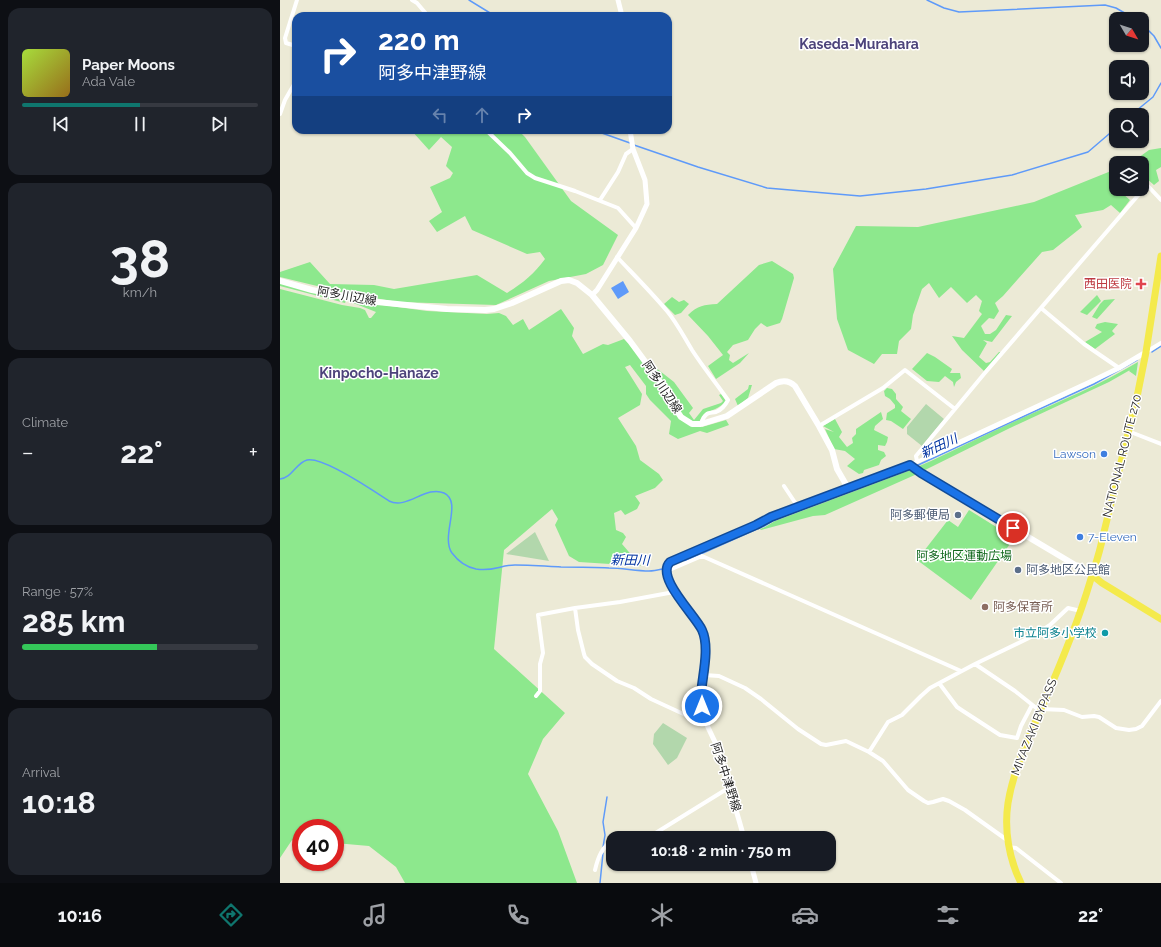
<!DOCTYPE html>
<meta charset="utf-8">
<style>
body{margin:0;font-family:Raleway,"Noto Sans JP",sans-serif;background:#20242c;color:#f1f3f6;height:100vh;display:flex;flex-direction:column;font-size:15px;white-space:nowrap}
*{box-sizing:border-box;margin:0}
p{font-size:13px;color:#9ea1a6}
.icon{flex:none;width:22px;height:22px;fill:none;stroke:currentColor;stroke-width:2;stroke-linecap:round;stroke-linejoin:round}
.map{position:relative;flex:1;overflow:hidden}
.panel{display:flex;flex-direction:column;gap:8px;padding:8px;background:#0d0f14;width:280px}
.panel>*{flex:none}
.guide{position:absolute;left:12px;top:12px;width:380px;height:122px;border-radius:12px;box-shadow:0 1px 3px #0004;background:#1a4fa0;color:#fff;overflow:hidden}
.needle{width:26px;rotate:129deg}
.buttons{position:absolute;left:829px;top:12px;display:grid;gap:8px}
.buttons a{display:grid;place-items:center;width:40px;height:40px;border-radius:8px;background:#171b24;box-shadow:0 1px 3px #0004;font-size:20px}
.speed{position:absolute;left:12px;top:819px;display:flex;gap:8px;font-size:20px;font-weight:700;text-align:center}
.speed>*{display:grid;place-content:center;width:52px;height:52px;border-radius:50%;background:#171b24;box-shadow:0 1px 3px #0004;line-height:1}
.speed .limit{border:6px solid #d22;background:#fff;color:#111}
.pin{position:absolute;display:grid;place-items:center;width:34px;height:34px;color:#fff;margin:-17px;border:2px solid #fff;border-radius:50%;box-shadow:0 1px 4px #0007}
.me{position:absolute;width:44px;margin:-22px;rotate:0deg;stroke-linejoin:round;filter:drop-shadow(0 0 3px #0008)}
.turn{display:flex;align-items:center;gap:14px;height:84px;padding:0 20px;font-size:18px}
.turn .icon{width:52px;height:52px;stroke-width:2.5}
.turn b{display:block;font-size:28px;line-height:34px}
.lanes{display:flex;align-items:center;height:38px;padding:0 20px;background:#0003;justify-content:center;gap:20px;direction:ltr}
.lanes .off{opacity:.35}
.big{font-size:30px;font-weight:700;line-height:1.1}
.panel .tile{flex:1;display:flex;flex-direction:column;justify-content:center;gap:6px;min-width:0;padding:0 14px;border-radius:12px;background:#20242c}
.panel .dial{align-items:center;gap:0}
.dial b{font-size:52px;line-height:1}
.song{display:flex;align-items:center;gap:12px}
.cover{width:48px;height:48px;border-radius:6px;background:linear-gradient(135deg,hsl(80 70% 55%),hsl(40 70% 35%))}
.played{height:4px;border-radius:2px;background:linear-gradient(90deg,#0f766e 50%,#363941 50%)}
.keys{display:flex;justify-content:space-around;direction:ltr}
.heat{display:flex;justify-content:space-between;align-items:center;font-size:22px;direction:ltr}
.charge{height:6px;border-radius:3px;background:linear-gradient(90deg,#34c759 57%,#363941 0)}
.trip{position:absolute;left:326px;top:831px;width:230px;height:40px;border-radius:12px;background:#171b24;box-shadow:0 1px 3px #0004;font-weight:700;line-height:40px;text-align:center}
.tabs{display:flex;height:64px;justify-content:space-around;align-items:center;background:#090b0e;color:#9ea1a6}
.tabs .icon{width:28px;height:28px}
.tabs .current{color:#0f766e}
.tabs b{font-size:18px;color:#f1f3f6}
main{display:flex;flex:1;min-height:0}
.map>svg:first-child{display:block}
.green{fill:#8de88d}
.cemetery{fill:#b2d7ac}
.water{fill:#5e9af9}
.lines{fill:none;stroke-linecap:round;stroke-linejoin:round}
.stream{stroke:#5e9af9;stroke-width:1.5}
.minor{stroke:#fff;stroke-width:4}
.tertiary{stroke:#fff;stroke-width:5}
.secondary{stroke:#fff;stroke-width:6}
.trunk{stroke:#f4ea4c;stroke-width:7}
.route-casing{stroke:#114b97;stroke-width:10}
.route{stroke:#1a73e8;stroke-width:7}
.health-dot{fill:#e0444e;stroke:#fff;stroke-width:1.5}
.shop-dot{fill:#3f7fe0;stroke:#fff;stroke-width:1.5}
.service-dot{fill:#5c6f8a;stroke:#fff;stroke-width:1.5}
.education-dot{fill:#8d6e63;stroke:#fff;stroke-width:1.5}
.culture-dot{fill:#0f9aa8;stroke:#fff;stroke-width:1.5}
.labels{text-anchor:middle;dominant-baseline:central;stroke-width:3;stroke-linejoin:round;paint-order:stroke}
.health-label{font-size:12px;fill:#be3a42;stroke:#fff;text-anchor:end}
.street-label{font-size:12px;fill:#272727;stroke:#fff}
.shop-label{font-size:12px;fill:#366cbe;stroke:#fff;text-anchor:end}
.service-label{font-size:12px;fill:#4e5e75;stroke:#fff;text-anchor:end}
.park-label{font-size:12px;fill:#12691e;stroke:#fff}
.education-label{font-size:12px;fill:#785e54;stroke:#fff;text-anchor:start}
.culture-label{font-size:12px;fill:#0d838f;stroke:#fff;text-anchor:end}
.water-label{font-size:13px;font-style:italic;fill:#0133a1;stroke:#fff}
.quarter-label{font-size:14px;font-weight:bold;fill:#4d447b;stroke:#fff}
</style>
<main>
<section class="panel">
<div class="tile">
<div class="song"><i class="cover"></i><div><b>Paper Moons</b><p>Ada Vale</p></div></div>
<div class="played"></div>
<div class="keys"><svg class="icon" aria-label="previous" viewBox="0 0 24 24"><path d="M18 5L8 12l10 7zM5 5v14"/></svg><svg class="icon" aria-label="pause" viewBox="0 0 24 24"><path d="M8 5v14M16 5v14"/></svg><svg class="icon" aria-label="next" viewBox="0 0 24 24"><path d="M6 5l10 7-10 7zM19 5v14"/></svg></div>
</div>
<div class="tile dial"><b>38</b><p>km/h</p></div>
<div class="tile"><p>Climate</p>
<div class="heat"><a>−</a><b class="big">22°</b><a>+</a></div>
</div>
<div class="tile"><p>Range · 57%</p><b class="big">285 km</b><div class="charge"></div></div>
<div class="tile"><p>Arrival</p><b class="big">10:18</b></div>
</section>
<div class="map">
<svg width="881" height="883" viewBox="0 0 881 883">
<rect width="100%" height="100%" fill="#ecead6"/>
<path class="green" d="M131 130H238L245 137 291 201 338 235 323 265 306 274 269 281 216 305 118 302 70 294 0 277V272L30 262 50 284 94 285 114 289 197 275 227 293C243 283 254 274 265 259L260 252 247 254 192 230 185 216 157 232 149 221 162 212 150 187 170 178 173 173 166 166 172 147 161 137 149 150Z
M881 148V167L876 170 879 181 874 185 866 178H862V163H851L869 150Z
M836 169V189H849L843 194 850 200 840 213 831 205 823 210 795 215 802 227 773 250 762 252 723 296 715 303 719 311 714 319 709 318 701 326 705 334H710L716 330 726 315 732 316 712 342 703 340 707 343 699 357 706 363 710 362 719 352H721L704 371 682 350 672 336 684 338 702 314 699 311 702 301 696 295 687 303 671 287 659 298 649 283 642 289 633 315 631 329 619 341 617 354H602L594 364 568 350 557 319 553 269 576 226 638 227 754 202Z
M492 261 513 274 514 278 502 319 500 323 487 327 481 323 475 329 468 340 453 345 447 352 450 355 449 360 453 363 469 353 460 363 436 379 428 366 443 355 428 336 408 315C418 305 424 305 437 304L479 265Z
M0 283 66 301 65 303 0 286Z
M0 289 62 305 80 308 85 310 89 318H91L96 312 66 300 147 311 207 314 219 313 226 316 233 325 243 319 249 330 281 309 294 328 292 336 303 354 323 344 328 345 344 339 371 364 394 382 413 408 409 413 414 420 423 409 441 403 443 401 439 395 441 394 446 401C440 408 432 410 424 414L419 422 422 427 446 420 449 425 427 433 420 431 398 439 389 434 391 421 370 400 366 394V386L350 365 345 367 362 394 360 405 338 418 356 446 360 460 379 474 383 480 375 488 355 496 360 503 357 509 345 515 341 510 334 513 336 530 343 533 346 537 342 544 361 566 299 562 289 556 275 525 278 519 272 509 224 550 214 649 285 713 263 739 248 774 278 831 297 883H125L116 867 89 846 55 843V828H21V841L12 840 0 858Z
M817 295 821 301 807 315 800 312Z
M392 297 399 302 404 300 409 304 401 313 395 315 384 304Z
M835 299 817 319 812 317 820 304 824 300Z
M825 322 838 324 832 331 835 334 815 349 805 342 822 332 815 328 817 324Z
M647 353 655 357 672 369 670 373H680L681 378 676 382 674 387 673 382 665 376 659 382 647 381 632 369Z
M858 362 856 376 849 371 850 370 829 382 730 428 645 470H641L637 467 651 461C681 447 711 432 742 418 781 401 821 384 858 362Z
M469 385H472L468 398 458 406 455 399 468 389Z
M607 388 612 389 616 394V399L623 407 621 411 631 419 623 429 611 421 606 420 607 413 615 408V405L610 399 605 396 604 391Z
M601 412 603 419 595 426 594 430 608 437 607 442 605 446 598 445V450L604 452 606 456 601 460 599 465 584 470 583 473 579 474 567 466 575 459 565 451 554 449 545 429 554 432 543 426 555 419 562 432 559 437 567 447 573 443 572 438 576 434V429Z
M631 470 637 474 545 515 533 516 481 530 480 529 485 527 495 521Z
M689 510 734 538 691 600 637 560 668 520 678 527Z"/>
<path class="cemetery" d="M646 404 664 419 642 446 627 434V427Z
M255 532 269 561 226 554Z
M383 723 407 738 397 758 388 765 373 744 374 734Z"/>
<path class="water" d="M343 281 349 292 338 299 331 288Z"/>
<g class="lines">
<path class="stream" d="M189 0 215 16
M647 0 664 8 679 12 825 5 836 8 855 19
M862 24 874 36 881 48
M851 115 873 97 881 83
M317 130 319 132 350 143
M354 145 418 167 487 188 580 196 646 189 732 175 808 152 836 128
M872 352 881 346
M636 466 814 384 857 360
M0 479C12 478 16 463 27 460 43 456 94 491 109 501 127 510 146 485 164 493 183 502 160 536 172 553 178 561 186 567 196 569 213 572 220 565 235 565 250 565 265 566 281 567 297 567 313 567 329 568 342 568 356 571 369 571 376 571 385 568 392 567
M405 561 484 526 494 520 631 468
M323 847 325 835 323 822 327 797
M320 883 323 853"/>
<path class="minor" d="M132 0 137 3 148 16
M16 46 6 43 5 38 17 0
M0 114 5 100 16 81
M206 130 230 153 247 173 255 178 295 191 338 208 356 228
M320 200 338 172 346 154 353 149
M337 257C354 275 372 293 387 311 397 323 404 337 412 350 423 367 436 383 448 400 445 406 441 410 436 412 432 413 428 412 426 415 423 417 422 421 421 424
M761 308 804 344 839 368
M866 352 881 343
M539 426 603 388 625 370 675 409
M848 431 881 444
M637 461 636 456 704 374 867 185 881 200
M630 465 650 456
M504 486 518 507
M568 488 491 517 476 525 390 562 388 565 387 571 422 556 681 671
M295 608 298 630 304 654 305 657 312 664 337 681 354 688 371 699 410 717 415 718 423 715
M695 664 735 691 760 711
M424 675 439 676 465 688 481 699 518 729 541 744 546 745 566 741 589 752 603 761 628 790 644 801 648 803 653 802 663 799 669 801 685 810 727 840
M659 683 677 707 683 711 720 735 737 738 741 726 752 705
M256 696 260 691V664L263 653 258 615 295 608 340 602 394 592
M761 709 784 710 802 717 814 716 819 717 836 728 849 730 856 729 862 726 881 701
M589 752 608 722 622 715 641 696 650 688 695 664 753 636 770 625 788 608 801 611
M338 838 349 835 374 834 450 787
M729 847 736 848 781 883
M315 870C318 857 322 847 333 840"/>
<path class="tertiary" d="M338 0 342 16
M312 295 317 290 356 228 367 204 365 180 353 149 350 130
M650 456 810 382 839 368 866 352
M387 571C389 598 419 611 424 636 429 657 419 683 421 705 423 722 434 738 440 753 442 759 443 765 444 771 451 793 458 816 464 838
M471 864 476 883"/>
<path class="secondary" d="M0 281 32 290 87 301 167 309 205 310 214 309 232 303 281 281 289 280 297 283 312 295 350 341 389 394 397 411 401 417 412 424H421L447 416 496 383C503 380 509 380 515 386L539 426 552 450 557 469 568 488 630 465 641 473 812 575"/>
<path class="trunk" d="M812 575 822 583 881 619
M741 883C729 859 724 830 728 803 733 771 748 740 761 709 779 668 797 626 810 582 815 566 820 552 823 536L857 397 866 352 881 256"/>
</g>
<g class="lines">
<defs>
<path id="route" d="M422 706C421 699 421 692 422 685 424 669 429 645 422 630 415 615 375 577 390 562L476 525 491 517 630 465 641 473 733 528"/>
</defs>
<use href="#route" class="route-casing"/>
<use href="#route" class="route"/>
</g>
<path class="health-dot" d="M859 278h4v4h4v4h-4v4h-4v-4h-4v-4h4z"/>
<g class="shop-dot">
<circle cx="824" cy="454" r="4"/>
<circle cx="800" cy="537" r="4"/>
</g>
<g class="service-dot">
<circle cx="678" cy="515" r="4"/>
<circle cx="738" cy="570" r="4"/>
</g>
<circle class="education-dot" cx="705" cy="607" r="4"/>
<circle class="culture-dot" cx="825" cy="633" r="4"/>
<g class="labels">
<g class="health-label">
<text x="852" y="284">西田医院</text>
</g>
<g class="street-label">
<text transform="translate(67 296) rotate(10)">阿多川辺線</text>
<text transform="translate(382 387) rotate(56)">阿多川辺線</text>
<text transform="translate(842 456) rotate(-76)">NATIONAL ROUTE 270</text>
<text transform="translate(754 727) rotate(-68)">MIYAZAKI BYPASS</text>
<text transform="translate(446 777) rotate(72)">阿多中津野線</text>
</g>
<g class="shop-label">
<text x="816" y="454">Lawson</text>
<text x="808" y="537" text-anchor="start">7-Eleven</text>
</g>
<g class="service-label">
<text x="670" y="515">阿多郵便局</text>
<text x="746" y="570" text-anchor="start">阿多地区公民館</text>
</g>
<g class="park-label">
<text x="684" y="556">阿多地区運動広場</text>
</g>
<g class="education-label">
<text x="713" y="607">阿多保育所</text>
</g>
<g class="culture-label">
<text x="817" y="633">市立阿多小学校</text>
</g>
<g class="water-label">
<text transform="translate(659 446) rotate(-25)">新田川</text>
<text transform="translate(350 560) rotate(1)">新田川</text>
</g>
<g class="quarter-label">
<text x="579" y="44">Kaseda-Murahara</text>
<text x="99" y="373">Kinpocho-Hanaze</text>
</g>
</g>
</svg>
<div class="buttons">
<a><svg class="needle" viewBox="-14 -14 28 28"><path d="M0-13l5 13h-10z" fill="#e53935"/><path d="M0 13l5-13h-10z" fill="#9ea1a6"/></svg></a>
<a><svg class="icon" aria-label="sound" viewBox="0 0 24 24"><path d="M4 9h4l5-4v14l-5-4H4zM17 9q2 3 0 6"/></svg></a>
<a><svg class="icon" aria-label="search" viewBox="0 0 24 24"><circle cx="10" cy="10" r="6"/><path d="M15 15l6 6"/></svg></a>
<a><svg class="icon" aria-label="layers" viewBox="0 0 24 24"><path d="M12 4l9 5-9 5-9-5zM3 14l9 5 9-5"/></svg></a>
</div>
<div class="speed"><div class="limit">40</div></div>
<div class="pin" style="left:733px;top:528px;background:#d93025"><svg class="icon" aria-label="arrive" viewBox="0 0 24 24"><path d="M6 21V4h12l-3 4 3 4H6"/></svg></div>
<svg class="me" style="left:422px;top:706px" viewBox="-20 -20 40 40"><circle r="17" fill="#1a73e8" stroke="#fff" stroke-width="3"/><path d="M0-11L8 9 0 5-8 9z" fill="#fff"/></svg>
<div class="trip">10:18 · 2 min · 750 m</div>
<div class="guide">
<div class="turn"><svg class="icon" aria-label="right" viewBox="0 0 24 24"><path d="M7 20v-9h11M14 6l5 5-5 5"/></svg><div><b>220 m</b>阿多中津野線</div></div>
<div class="lanes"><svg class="icon off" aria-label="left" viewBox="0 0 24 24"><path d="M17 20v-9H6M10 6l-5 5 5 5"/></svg><svg class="icon off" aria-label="ahead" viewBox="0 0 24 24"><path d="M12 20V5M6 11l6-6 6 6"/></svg><svg class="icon" aria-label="right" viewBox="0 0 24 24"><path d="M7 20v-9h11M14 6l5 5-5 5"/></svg></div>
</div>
</div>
</main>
<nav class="tabs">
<b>10:16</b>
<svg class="icon current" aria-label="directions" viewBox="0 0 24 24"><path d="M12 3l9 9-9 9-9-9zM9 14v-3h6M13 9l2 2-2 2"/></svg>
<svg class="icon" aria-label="music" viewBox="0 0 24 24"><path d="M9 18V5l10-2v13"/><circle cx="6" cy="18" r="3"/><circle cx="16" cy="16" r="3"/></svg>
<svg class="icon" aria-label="phone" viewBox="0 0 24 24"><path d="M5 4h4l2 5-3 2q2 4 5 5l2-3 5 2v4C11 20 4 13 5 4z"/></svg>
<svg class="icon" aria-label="climate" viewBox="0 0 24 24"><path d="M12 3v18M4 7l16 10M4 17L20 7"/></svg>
<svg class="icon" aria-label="car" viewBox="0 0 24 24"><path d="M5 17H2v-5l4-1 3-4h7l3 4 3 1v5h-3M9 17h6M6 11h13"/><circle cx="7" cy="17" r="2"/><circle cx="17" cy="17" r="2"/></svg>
<svg class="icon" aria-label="filters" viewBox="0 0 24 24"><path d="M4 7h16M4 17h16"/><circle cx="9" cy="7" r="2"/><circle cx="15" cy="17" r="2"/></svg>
<b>22°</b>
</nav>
